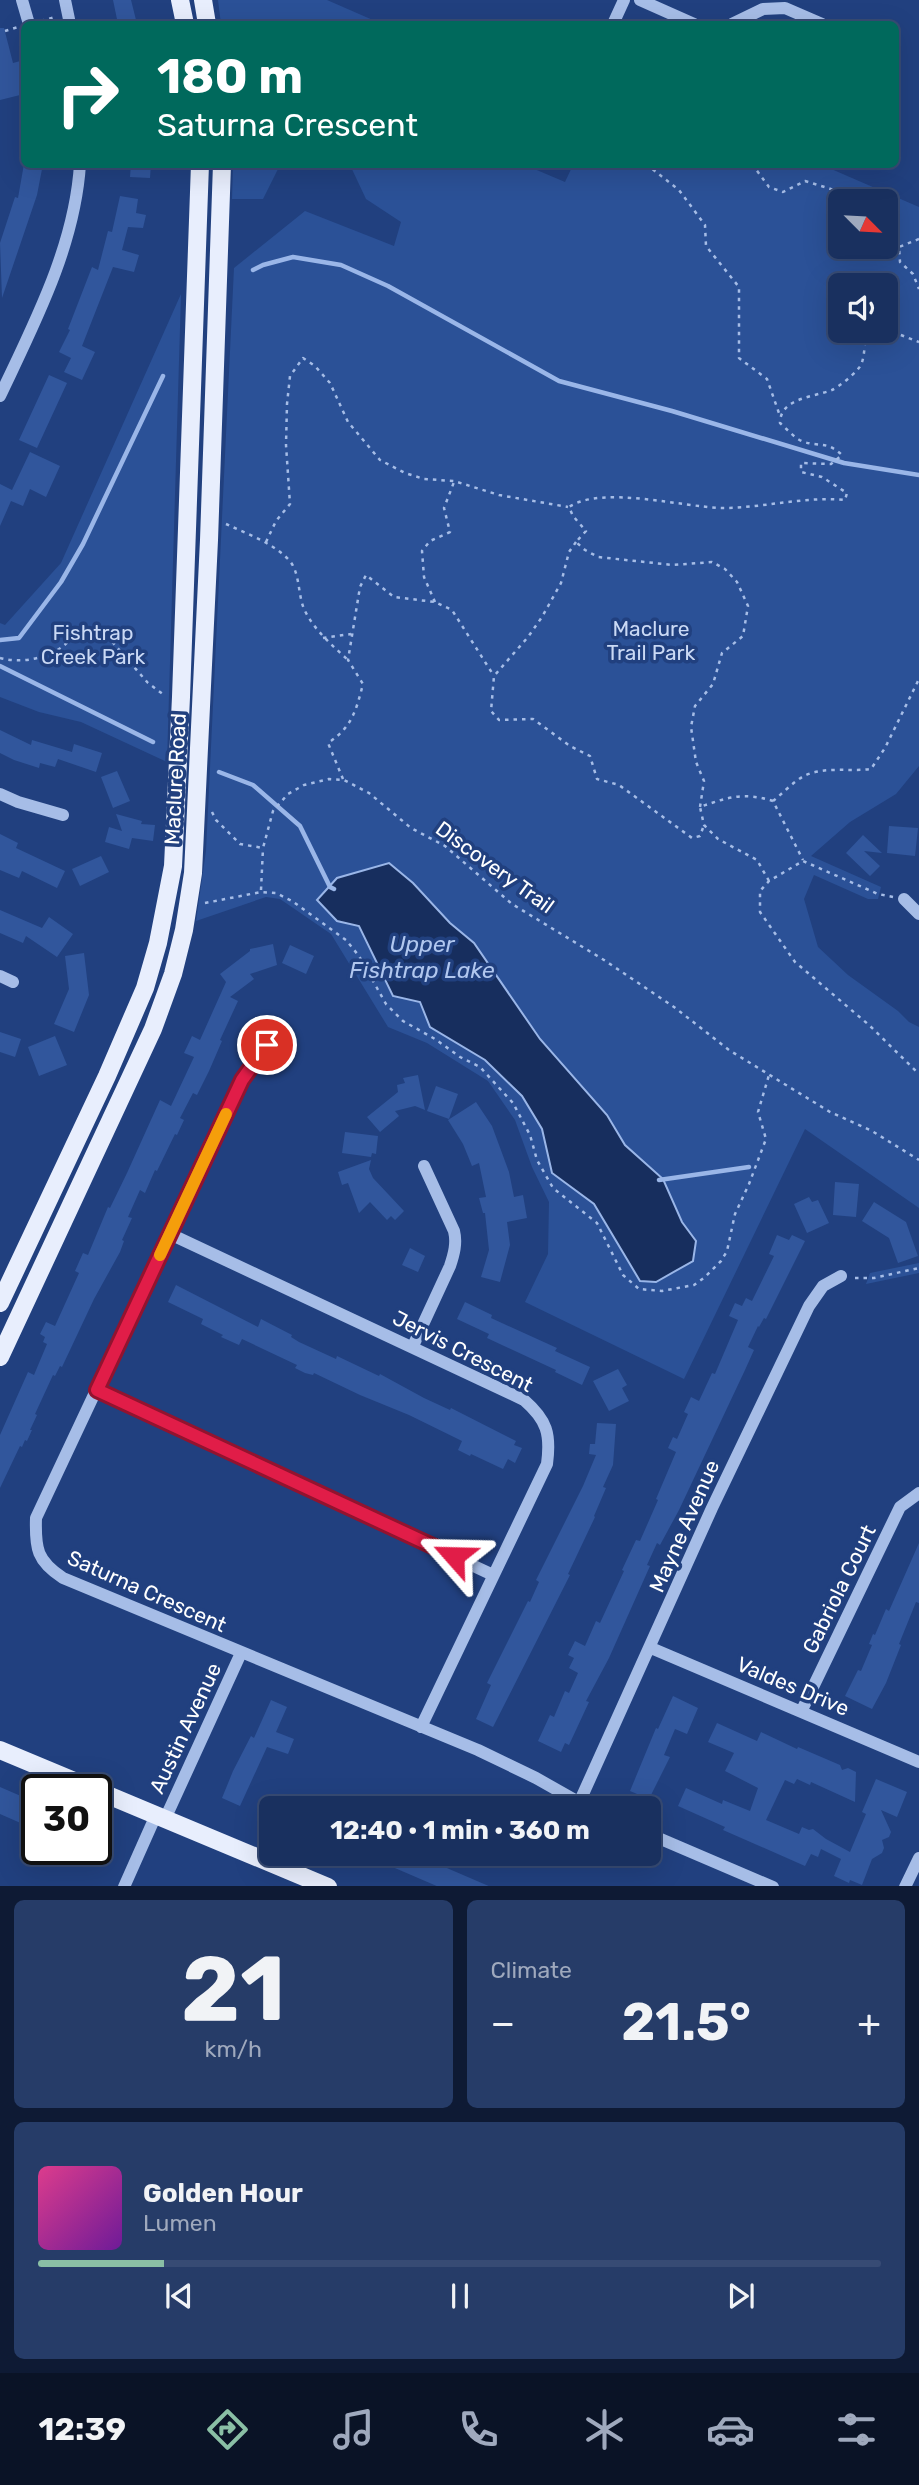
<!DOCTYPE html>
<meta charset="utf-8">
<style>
body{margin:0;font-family:Rubik,sans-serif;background:#263c68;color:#f1f3f6;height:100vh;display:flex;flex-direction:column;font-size:26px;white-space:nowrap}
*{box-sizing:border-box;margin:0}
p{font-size:23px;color:#9fa9bd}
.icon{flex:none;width:38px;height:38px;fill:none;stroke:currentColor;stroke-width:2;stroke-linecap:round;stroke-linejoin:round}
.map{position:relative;height:1886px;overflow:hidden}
.drawer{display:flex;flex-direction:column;gap:14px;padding:14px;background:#0e1a34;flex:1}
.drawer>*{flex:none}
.banner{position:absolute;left:21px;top:21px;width:878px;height:147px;border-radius:10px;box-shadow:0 7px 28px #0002,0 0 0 2px #374b74;background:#00695c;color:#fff;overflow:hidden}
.needle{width:46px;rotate:114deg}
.tools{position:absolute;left:828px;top:189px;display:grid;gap:14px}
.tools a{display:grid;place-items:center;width:70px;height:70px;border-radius:10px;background:#19305f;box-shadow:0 7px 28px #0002,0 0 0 2px #374b74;font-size:35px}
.speed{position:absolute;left:21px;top:1774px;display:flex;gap:14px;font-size:35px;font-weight:700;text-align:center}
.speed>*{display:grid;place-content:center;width:91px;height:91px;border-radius:50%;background:#19305f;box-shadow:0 7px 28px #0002,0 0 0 2px #374b74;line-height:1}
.speed .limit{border:4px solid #111;border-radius:10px;background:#fff;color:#111}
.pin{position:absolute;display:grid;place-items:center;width:60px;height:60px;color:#fff;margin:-30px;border:4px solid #fff;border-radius:50%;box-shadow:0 2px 7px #0007}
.me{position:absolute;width:77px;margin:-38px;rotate:295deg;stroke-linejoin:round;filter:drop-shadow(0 0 5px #0008)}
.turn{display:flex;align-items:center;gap:24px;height:147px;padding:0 21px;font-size:32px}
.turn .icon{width:91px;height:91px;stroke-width:2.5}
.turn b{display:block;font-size:49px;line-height:60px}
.big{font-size:52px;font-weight:700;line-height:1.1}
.drawer .tile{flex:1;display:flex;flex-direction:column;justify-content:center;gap:10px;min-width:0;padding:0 24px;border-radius:10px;background:#263c68}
.drawer .dial{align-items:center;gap:0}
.dial b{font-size:91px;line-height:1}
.song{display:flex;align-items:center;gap:21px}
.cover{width:84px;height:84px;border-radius:10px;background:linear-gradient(135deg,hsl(330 70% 55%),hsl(280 70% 35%))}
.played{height:7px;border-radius:4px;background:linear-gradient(90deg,#8abfa5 15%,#374b74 15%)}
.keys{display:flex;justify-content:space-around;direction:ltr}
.heat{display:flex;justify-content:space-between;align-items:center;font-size:38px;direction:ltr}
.drawer .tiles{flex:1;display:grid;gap:14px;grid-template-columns:1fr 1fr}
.tile:last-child{grid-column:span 2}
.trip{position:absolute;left:259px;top:1796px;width:402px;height:70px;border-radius:10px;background:#19305f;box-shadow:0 7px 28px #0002,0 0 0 2px #374b74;font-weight:700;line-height:70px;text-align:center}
.tab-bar{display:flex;height:112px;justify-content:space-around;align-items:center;background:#0a1326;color:#9fa9bd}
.tab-bar .icon{width:49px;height:49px}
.tab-bar .current{color:#8abfa5}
.tab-bar b{font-size:32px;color:#f1f3f6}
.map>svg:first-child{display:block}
.green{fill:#2b5197;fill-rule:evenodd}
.water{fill:#172e5e;stroke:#9ab6e8;stroke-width:2}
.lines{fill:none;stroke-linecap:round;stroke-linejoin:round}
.stream{stroke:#9ab6e8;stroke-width:4.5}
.building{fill:#31569c}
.path{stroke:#a6bde7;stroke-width:2.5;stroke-dasharray:3.5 5;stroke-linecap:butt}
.minor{stroke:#a6bde7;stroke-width:12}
.major{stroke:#e8eefd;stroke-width:18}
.route-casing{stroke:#92132f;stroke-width:18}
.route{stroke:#e11d48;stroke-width:12}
.slow{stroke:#f59e0b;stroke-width:12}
.labels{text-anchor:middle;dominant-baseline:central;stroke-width:7;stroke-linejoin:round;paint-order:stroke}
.park-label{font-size:21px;fill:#cad9f5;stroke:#21407f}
.street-label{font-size:21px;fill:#fff;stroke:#21407f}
.water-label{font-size:23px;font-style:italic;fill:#b1c7ef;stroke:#21407f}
</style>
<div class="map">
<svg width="919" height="1887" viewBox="0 0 919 1887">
<rect width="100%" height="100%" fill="#21407f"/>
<path class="green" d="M218 0H327L382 24H221Z
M233 165V164L280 165 263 199H232Z
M350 165H525L565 182 573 165H822L919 207V766L896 794 850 822 811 856 881 887 878 899H868L814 875 804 899 818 947 848 975 898 1011 909 1022 919 1027V1208L805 1129 684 1379 525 1302 548 1254 549 1202 532 1167 515 1120 488 1081 427 1043 388 1027 331 934 280 899 266 897 196 921 206 851 234 268 305 211 394 246 401 222 366 199ZM840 201H886V247H840ZM840 285H886V331H840Z
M181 294 167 762 81 722 39 712 0 697V623L5 625 61 563Z
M919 1263V1273L866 1284 870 1273Z"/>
<path class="water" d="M389 863 413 883 450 923 474 943 540 1039 607 1115 625 1145 663 1179 682 1222 696 1241 693 1261 656 1282 640 1281 594 1204 552 1173 542 1129 522 1096 485 1060 430 1027 420 1002 393 996 359 926 337 921 317 900 337 878Z"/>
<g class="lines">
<path class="stream" d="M253 270 263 265 293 257 341 265 388 286 559 381 672 411 844 463 919 475
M0 640 19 638 61 582 83 544 163 376
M0 666 153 742
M219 772 253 785 300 826 330 887 334 889
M659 1180 749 1167"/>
</g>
<path class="building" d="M113 0H131L137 24H118Z
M0 28H4L13 63 24 60V94L0 100Z
M24 164H43L37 195 2 298 0 243 15 197 18 198Z
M131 164H151L150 178 130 177Z
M120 196 138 199 136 213 146 215 143 228 128 227 122 250 139 255 134 272 113 267 82 346 95 352 82 380 64 372 71 358 59 352 70 330 68 329 92 267 98 270 108 231 112 232Z
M49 375 67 383 37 448 19 440Z
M30 452 60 466 46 497 30 489 23 506 11 501 0 526V484L12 490Z
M0 730 31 745 32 740 72 752 74 744 102 753 96 772 58 759 55 767 40 763 39 768 14 760 0 753Z
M117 771 130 801 113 808 101 777Z
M116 814 142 821 141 824 155 825 153 841 132 838 129 849 105 842 109 827 122 831Z
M889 826 918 828 915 856 887 853Z
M0 834 18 843 16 848 65 871 57 888 22 871 19 878 0 870Z
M863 835 882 853 864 851 880 866 870 876 846 853Z
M101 856 109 872 80 886 72 869Z
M0 910 42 928 49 917 73 934 57 957 26 936 23 943 0 933Z
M273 944 277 965 250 974 254 979 230 997 238 1001 220 1040 222 1041 209 1071 197 1095 193 1093 180 1118 184 1120 177 1135 175 1134 157 1171 155 1170 145 1193 140 1190 128 1217 132 1218 122 1240 124 1241 120 1252 94 1299 62 1367 60 1366 55 1376 53 1375 35 1414 37 1415 30 1430H32L27 1441 25 1440 22 1447 20 1446 0 1488V1435L28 1372 34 1375 47 1344 43 1342 45 1337 40 1334 46 1322 55 1326 79 1273 75 1271 83 1253 88 1255 108 1207 110 1208 127 1173 160 1100 171 1106 194 1057 184 1053 192 1036 200 1040 226 982 220 974 250 951V949Z
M290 945 314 956 306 974 282 963Z
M84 953 89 995 74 1032 54 1024 69 989 65 956Z
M0 1032 21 1039 15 1057 0 1052Z
M55 1036 67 1065 39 1076 28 1047Z
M418 1075 425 1110 415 1106 395 1111 399 1116 380 1132 367 1117 398 1092 397 1085 405 1083 403 1078Z
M436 1086 458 1094 449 1119 427 1111Z
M476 1102 492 1126 509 1172 514 1197 523 1195 527 1218 507 1222 510 1245 500 1282 481 1277 489 1250 485 1213H483L479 1198 486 1197 479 1163 472 1166 463 1144 448 1120Z
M345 1132 378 1136 376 1154 372 1153 371 1157 342 1153Z
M371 1160 369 1169 373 1178 404 1211 395 1220 391 1216 387 1220 370 1202 359 1213 348 1183 342 1185 338 1172Z
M835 1182 859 1184 856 1217 833 1215Z
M809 1197 812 1202 818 1200 829 1223 807 1233 794 1204Z
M874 1202 906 1222 918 1256 898 1263 889 1238 862 1221Z
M777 1235 789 1240 792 1235 805 1241 766 1319 764 1318 759 1327 758 1326 748 1347 754 1350 745 1370 679 1510 660 1545 657 1543 647 1565 650 1566 609 1658 586 1701 589 1702 569 1745 565 1743 561 1752 538 1741 550 1715 554 1717 565 1691 569 1693 578 1673 569 1668 574 1658 568 1655 575 1641 585 1646 596 1621 600 1623 624 1571 622 1570 636 1540 640 1541 658 1500 656 1499 676 1452 668 1448 673 1437 677 1439 688 1414 684 1412 691 1397 699 1401 712 1373 715 1374 738 1320 729 1316 735 1303 742 1306 746 1298 752 1301 774 1256 769 1254Z
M410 1248 425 1256 418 1272 402 1265Z
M176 1285 258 1327 261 1319 292 1335 291 1337 299 1342 336 1359 337 1356 379 1376 380 1374 424 1398 450 1410 451 1408 516 1441 514 1445 522 1448 515 1463 508 1459 503 1469 471 1454 470 1456 458 1450 462 1441 409 1415 360 1395 314 1373 313 1375 305 1373 295 1368 297 1365 242 1339 239 1345 221 1337 223 1335 201 1324 203 1319 168 1302Z
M465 1302 492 1315 491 1318 557 1348 555 1351 590 1367 582 1385 555 1372 556 1370 487 1338 489 1334 457 1319Z
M618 1369 627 1385 622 1388 629 1401 609 1411 593 1381Z
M597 1423 616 1424 613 1465 603 1487 606 1488 594 1516 595 1517 568 1574 570 1575 493 1727 476 1719 491 1685 487 1683 528 1601 530 1602 539 1582 536 1580 583 1486 596 1455 589 1454 590 1444H595Z
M919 1543V1603L916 1602 899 1644 901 1645 886 1683 872 1709 845 1696 858 1670 861 1671 872 1645 869 1644 873 1634 875 1635 886 1609 889 1611Z
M673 1696 698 1708 687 1734 675 1729 664 1755 670 1757 649 1799 630 1791 656 1728 658 1729Z
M271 1700 287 1707 276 1732 294 1739 288 1754 267 1747 240 1806 222 1798 233 1771 251 1736 254 1738Z
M717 1723 757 1741 761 1732 797 1749 798 1747 840 1765 842 1770 848 1768 856 1772 855 1802 811 1782 810 1785 797 1779 794 1784 785 1780 766 1820 799 1834 802 1827 809 1830 813 1829 826 1839 850 1852 866 1814 862 1812 876 1779 907 1792 897 1817 881 1810 891 1832 889 1837 882 1840 884 1848 882 1853 872 1859 862 1885 850 1880 849 1883 834 1876 841 1859 821 1849 818 1857 811 1854 805 1866 723 1830 725 1827 678 1806 686 1788 722 1804 723 1800 750 1811 758 1788 725 1771 734 1753 708 1742Z
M0 1787 37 1803V1817L32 1828 0 1814Z
M360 1853H412L491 1887H439Z"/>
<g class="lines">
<path class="path" d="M41 21 55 17
M5 31 18 27
M646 164 679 190 705 225 706 246 739 287V358L767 379 780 416
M752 164 769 187 783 192 805 181 834 190 840 202
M919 239 899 247 900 262 913 274 919 289
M886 241 899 247
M226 524C247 534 271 542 288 559 301 572 297 595 305 611 315 631 332 645 348 660
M266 542 276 521 290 504 286 445 287 404 290 376 303 358 315 366 330 383 348 422 380 460 405 473 424 479 454 481 499 495 568 507
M576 542 569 552 561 583 542 617 528 637 494 676 491 711 499 720 533 719 570 746 590 756 597 779 619 785 692 838 700 836 704 825
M435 602 424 577 422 551 430 541 450 532 444 508 454 482
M323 638 351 634
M0 658C19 663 41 660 59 649 75 639 78 624 101 629L148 683 164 695
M343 779 328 743C352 727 356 711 363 684L348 660 360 587 366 575 394 597 435 602 452 610 494 676
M773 801C783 793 793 782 804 776 824 766 850 772 871 769L885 748 919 679
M700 807 704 781 696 762 691 727 695 706 713 684 722 653 743 636 748 606 737 582 725 569 712 562 673 565 598 557 585 550 576 542 586 531 573 516 569 507C602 485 682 507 722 508 764 508 804 496 845 500L847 493 822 477 801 472V463L831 464 842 455C827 441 821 447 804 442 795 439 787 429 780 423 780 398 814 397 832 390 840 386 852 376 858 369 864 363 864 351 865 343L888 330 919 342
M212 812 216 820 240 844 263 848 273 811 288 794 304 785 329 779 344 780 369 793 411 828 445 846 512 904 604 960 674 1007 729 1050 830 1112 872 1131 919 1160
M769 881 757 860 718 839 704 825 700 807C728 797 744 792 773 801L803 860
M261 890 263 848
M893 897 878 894 803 861 769 881 760 891V912L795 962 869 1025 919 1074
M205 903 261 892 276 893 292 901 346 940 359 956 386 1004 403 1021 435 1039 460 1057 480 1067 513 1103 530 1135 537 1160 553 1188 597 1223 623 1275 639 1289 662 1291 694 1285 705 1277 721 1261 727 1251 735 1214 749 1184 766 1139 758 1112 769 1075
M855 1278H874L919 1268"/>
<path class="minor" d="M22 0 29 24
M65 0 70 24
M640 0 694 24
M613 24 624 0
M732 24 763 9 785 8 822 24
M0 396C34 324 75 246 80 164
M0 794 18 802 63 815
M904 899 919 914
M0 976 13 982
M280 1027 242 1080 36 1518C35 1549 37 1561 63 1578L478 1750 536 1778 589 1808
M170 1234 524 1400C547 1420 551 1434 547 1464L421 1727
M413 1346 450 1266C454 1254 457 1243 454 1231L424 1166
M97 1390 493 1575
M651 1648 919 1762
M802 1710 900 1507 919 1493
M579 1803 712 1508 809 1306 823 1286 841 1276
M165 1819 241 1653
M649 1834 773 1887
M124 1887 156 1815
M905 1887 919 1858"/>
<path class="major" d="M180 0 185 24
M203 0 207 24
M0 1303 107 1076 145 988 158 943 173 866 181 697 200 164
M0 1357 153 1029 173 974 184 930 193 873 209 540 222 164
M0 1750 328 1887"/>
</g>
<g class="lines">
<defs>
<path id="route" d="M267 1045 242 1080 97 1390 454 1556"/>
</defs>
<use href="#route" class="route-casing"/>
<use href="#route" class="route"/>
<path class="slow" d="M160 1255 226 1114"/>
</g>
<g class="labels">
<g class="park-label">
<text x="651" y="628">Maclure<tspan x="651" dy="24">Trail Park</tspan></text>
<text x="93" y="632">Fishtrap<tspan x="93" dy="24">Creek Park</tspan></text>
</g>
<g class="street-label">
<text transform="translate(175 779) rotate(-87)">Maclure Road</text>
<text transform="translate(495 867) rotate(36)">Discovery Trail</text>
<text transform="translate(463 1351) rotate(27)">Jervis Crescent</text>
<text transform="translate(684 1526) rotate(-66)">Mayne Avenue</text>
<text transform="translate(839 1589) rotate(-64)">Gabriola Court</text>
<text transform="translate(147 1591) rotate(24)">Saturna Crescent</text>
<text transform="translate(793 1686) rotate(23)">Valdes Drive</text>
<text transform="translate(185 1728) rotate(-65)">Austin Avenue</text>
</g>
<g class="water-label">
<text x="422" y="944">Upper<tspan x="422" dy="26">Fishtrap Lake</tspan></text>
</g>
</g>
</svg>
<div class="tools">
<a><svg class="needle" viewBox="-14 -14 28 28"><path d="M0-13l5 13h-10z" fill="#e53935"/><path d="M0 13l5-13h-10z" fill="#9fa9bd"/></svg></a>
<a><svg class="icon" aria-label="sound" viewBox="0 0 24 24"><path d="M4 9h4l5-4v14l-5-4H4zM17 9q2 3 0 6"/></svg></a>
</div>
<div class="speed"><div class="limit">30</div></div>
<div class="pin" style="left:267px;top:1045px;background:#d93025"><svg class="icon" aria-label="arrive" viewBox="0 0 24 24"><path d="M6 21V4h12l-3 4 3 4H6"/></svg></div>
<svg class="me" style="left:454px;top:1556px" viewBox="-20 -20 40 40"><path d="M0-17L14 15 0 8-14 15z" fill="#e11d48" stroke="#fff" stroke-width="4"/></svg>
<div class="trip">12:40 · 1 min · 360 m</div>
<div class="banner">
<div class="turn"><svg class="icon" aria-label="right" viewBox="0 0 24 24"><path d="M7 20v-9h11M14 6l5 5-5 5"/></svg><div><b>180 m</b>Saturna Crescent</div></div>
</div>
</div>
<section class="drawer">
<div class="tiles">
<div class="tile dial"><b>21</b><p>km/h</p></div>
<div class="tile"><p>Climate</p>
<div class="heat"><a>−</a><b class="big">21.5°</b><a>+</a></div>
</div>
<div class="tile">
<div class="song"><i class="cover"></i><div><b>Golden Hour</b><p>Lumen</p></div></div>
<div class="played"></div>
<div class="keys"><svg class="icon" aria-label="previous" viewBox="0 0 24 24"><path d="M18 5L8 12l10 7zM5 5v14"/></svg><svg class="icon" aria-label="pause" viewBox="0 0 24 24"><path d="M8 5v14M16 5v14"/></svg><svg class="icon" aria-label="next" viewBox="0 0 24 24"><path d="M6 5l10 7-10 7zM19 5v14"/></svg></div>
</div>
</div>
</section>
<nav class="tab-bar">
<b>12:39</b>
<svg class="icon current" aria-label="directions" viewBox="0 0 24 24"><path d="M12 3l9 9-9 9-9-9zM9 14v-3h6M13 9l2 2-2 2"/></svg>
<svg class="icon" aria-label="music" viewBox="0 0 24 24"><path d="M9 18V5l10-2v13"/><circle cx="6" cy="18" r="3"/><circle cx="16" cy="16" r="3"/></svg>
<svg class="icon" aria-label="phone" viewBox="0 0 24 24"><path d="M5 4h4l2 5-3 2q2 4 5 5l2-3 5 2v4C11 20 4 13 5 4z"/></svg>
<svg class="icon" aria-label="climate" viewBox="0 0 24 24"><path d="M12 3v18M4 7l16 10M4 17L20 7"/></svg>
<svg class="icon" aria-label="car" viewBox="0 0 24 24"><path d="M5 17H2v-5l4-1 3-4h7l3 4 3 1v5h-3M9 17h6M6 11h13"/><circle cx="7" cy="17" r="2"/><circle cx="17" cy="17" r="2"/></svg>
<svg class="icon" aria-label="filters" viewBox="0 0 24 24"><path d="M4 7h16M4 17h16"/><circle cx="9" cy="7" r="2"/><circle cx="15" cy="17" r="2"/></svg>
</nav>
